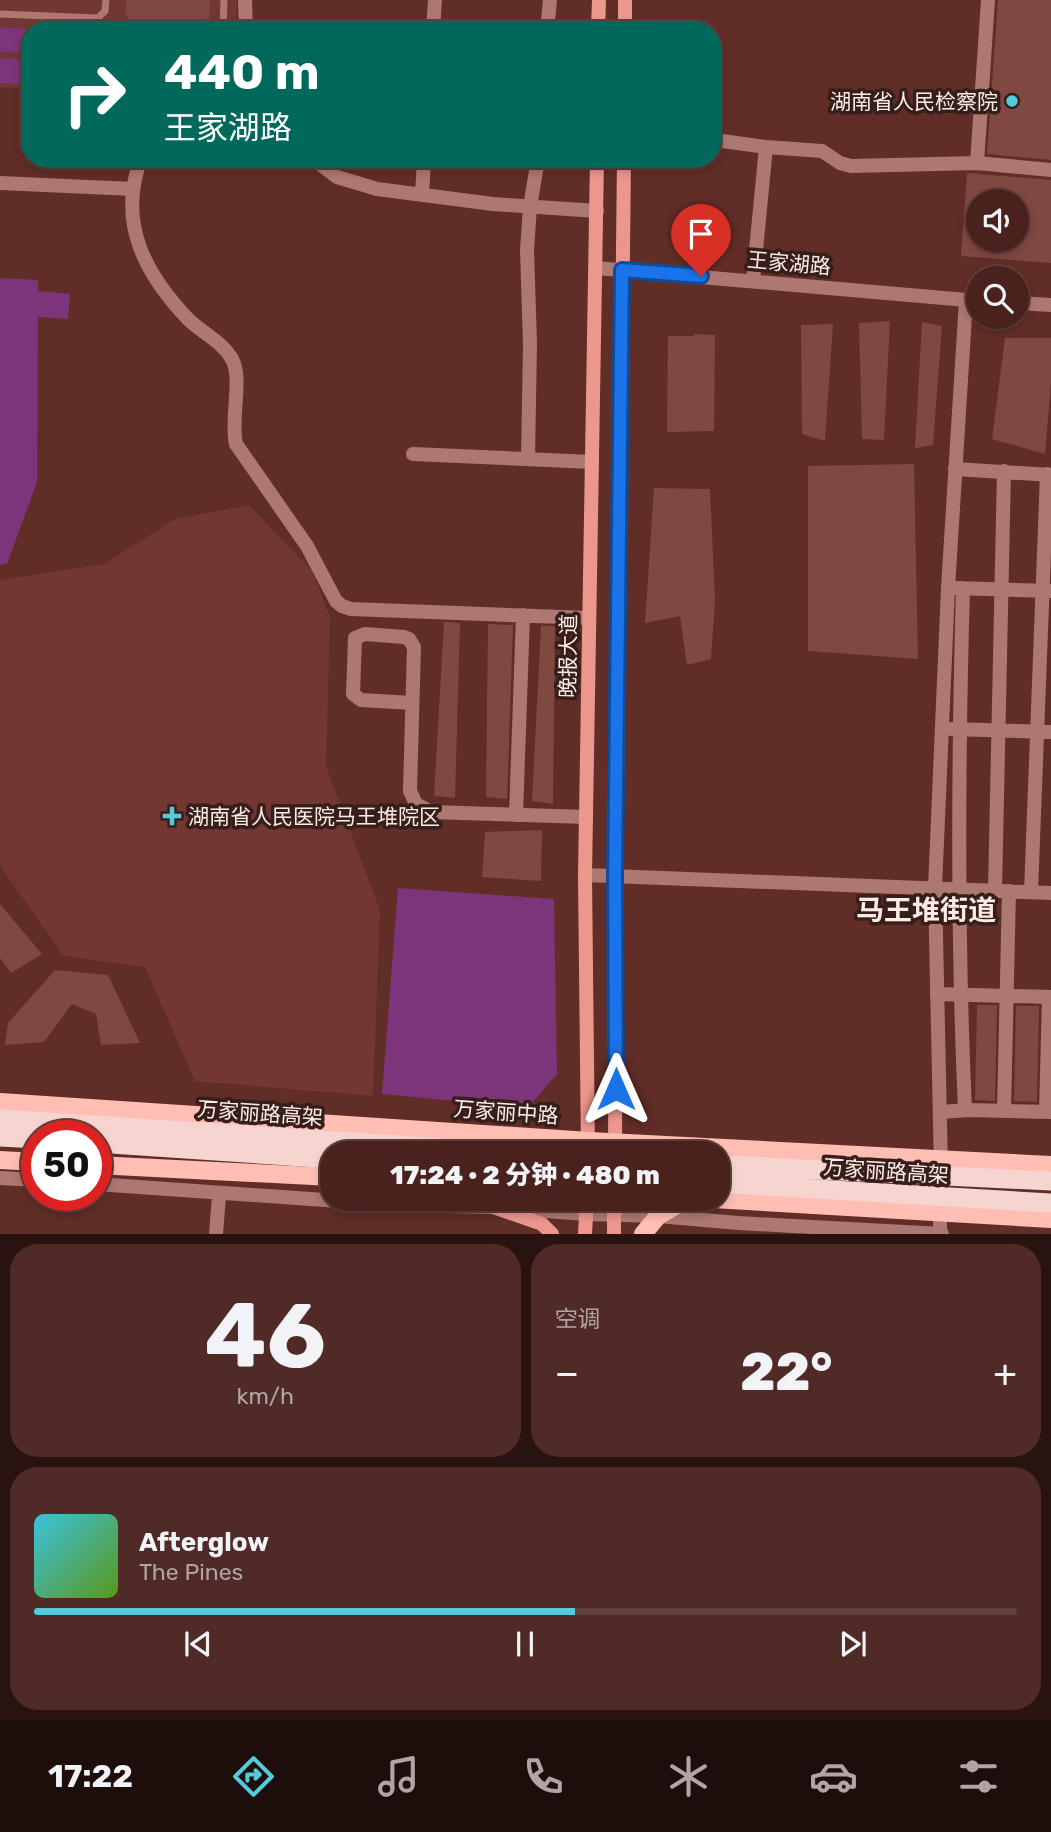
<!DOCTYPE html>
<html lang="zh">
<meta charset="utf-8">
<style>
body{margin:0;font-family:Rubik,"Noto Sans SC",sans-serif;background:#502a26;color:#f1f3f6;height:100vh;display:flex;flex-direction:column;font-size:26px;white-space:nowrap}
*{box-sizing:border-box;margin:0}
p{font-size:23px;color:#b1a4a4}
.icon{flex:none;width:38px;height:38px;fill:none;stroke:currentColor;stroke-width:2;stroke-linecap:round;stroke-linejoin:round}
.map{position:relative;height:1234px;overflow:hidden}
.details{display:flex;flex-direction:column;gap:10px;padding:10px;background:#281310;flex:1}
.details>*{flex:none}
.banner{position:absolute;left:21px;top:21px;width:700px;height:147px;border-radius:28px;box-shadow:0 4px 10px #0003,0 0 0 2px #613f3b;background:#00695c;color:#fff;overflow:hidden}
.buttons{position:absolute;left:966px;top:189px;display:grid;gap:14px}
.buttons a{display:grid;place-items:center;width:63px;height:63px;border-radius:50%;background:#49221d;box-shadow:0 4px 10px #0003,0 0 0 2px #613f3b;font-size:35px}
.speed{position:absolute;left:21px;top:1120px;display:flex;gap:14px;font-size:35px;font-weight:700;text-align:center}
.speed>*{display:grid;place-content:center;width:91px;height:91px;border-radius:50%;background:#49221d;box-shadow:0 4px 10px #0003,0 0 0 2px #613f3b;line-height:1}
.speed .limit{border:10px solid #d22;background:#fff;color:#111}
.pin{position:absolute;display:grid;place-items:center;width:60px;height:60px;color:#fff;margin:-72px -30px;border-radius:50% 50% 50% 0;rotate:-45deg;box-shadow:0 0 7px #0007}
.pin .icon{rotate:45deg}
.me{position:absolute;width:77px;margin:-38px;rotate:0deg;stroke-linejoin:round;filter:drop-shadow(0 0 5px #0008)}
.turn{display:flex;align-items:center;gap:24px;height:147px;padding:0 28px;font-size:32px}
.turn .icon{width:91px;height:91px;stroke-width:2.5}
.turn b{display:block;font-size:49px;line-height:60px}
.big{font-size:52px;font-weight:800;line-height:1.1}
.details .widget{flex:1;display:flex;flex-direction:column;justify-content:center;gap:10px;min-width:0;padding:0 24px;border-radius:28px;background:#502a26}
.details .dial{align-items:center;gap:0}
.dial b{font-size:91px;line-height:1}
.song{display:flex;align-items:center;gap:21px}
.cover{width:84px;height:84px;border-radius:10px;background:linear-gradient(135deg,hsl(190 70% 55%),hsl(90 70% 35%))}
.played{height:7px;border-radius:4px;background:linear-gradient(90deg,#53cbdb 55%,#613f3b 55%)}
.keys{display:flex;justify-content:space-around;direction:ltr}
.heat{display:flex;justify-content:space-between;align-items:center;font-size:38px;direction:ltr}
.details .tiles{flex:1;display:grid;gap:10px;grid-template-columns:1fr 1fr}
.widget:last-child{grid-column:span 2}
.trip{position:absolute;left:320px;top:1141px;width:410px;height:70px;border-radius:28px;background:#49221d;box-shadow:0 4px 10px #0003,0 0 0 2px #613f3b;font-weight:800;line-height:70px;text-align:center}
.dock{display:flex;height:112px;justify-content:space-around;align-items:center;background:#1d0e0c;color:#b1a4a4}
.dock .icon{width:49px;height:49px}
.dock .selected{color:#53cbdb}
.dock b{font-size:32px;color:#f1f3f6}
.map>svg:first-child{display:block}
.built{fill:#723732}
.green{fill:#7c357b}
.building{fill:#7f4841;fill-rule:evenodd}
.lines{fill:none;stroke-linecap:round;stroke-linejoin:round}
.service{stroke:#ad7871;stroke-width:7}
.minor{stroke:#ad7871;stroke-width:14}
.tertiary{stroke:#ad7871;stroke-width:14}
.secondary{stroke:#eb978c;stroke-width:14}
.primary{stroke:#ffbeb4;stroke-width:18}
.trunk{stroke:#f6d5d0;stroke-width:19}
.trunk-bridge{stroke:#f6d5d0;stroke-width:19}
.route-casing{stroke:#114b97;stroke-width:18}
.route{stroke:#1a73e8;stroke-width:12}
.poi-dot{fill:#53cbdb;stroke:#361e1b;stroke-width:2.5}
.labels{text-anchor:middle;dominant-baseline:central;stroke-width:7;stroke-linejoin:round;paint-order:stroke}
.poi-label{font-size:21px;fill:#feeae6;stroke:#361e1b;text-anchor:end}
.street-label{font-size:21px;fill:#feeae6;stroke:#361e1b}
.district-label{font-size:28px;font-weight:bold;fill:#feeae6;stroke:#361e1b}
</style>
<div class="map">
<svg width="1051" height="1234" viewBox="0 0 1051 1234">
<rect width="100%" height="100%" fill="#612d27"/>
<path class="built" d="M0 0H237L236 30H30V89L0 87Z
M249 505 312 571 330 617 326 766 380 910 373 1096 195 1081 145 967 64 956 0 866V580L104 564 175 519Z"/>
<path class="green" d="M0 27 37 30H30V54L0 52Z
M0 58 30 60V85L0 83Z
M0 278 38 280V291L70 294 68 319 38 317 37 482 7 564 0 565Z
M398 888 554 899 557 1074 528 1108 382 1094Z"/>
<path class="building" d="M127 0H210L209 27 194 30H131L125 11Z
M998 0H1051V160L987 154Z
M967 173 1051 180V263L961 256ZM978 201H1017V240H978Z
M890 321 884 440 862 439 859 323Z
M922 322 942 326 933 445 915 448Z
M833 324 825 441 802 434 801 325Z
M694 334 715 335 714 431 667 432 668 336H694Z
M1005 338H1051V382L1045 454 992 439Z
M914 464 918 659 808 651V466Z
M654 488 710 489 715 600 711 659 687 665 680 616 645 623Z
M444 622 460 623 455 798 434 796Z
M488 624 513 625 507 799 486 797Z
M541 626H555L553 804 532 801Z
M542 830 541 881 482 877 485 832Z
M0 904 42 954 11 973 0 958Z
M55 970 108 975 140 1043 101 1045 96 1014 72 1004 44 1042 5 1045 8 1023Z
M977 1005H997L995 1101 975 1100Z
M1016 1006H1039L1037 1102 1014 1101Z"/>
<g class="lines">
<path class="service" d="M0 14 98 18 105 11 106 0
M223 28 224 0"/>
<path class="minor" d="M245 0 246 30
M433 30 435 0
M547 30 550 0
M715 140 766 147 822 151 840 163 851 166 977 163 1051 170
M141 159C117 222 145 274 188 319 202 333 222 341 232 359 243 379 230 419 236 444L307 546 336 601 342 606 351 609 589 618
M313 159 337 177 377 189 493 204 597 211
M977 163 988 0
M0 183 133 189
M422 195 424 159
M753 281 766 147
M413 454 592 462
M528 459 530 344 527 250 530 207 538 159
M955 469 1051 475
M954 588 1050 591
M963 588C958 762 957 936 965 1110
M412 703 361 700 353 694 355 638 365 634 404 637 409 639 414 647 410 791 416 804 431 812 586 817
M951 729 1051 732
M516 815 523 615
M585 875 1051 893
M995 890 1004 471
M1031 892 1047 474
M937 994 1051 997
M1004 1111 1009 891
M940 1112 970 1110 1051 1112
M1046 1112 1049 997
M216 1234 219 1196"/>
<path class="tertiary" d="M596 268 978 301
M1017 303 1051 305
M941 1169 935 888 948 588 966 300
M0 1178 37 1180
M96 1184 395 1205 493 1207 586 1214 658 1216 738 1223 942 1234
M940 1234V1204"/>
<path class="secondary" d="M598 30 599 0
M625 30V0
M588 1153 585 875 597 159
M615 1153 616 876 624 159
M493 1207 542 1224 552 1234
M585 1234 587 1199
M614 1234V1199"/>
<path class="primary" d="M0 1102 589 1141 1051 1165
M0 1160 37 1162
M96 1165 332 1177
M713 1199 1051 1219
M643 1234 658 1216 687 1199"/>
<path class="trunk" d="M0 1119 516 1153
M0 1137 37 1139
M96 1143 332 1159"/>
<path class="trunk-bridge" d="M718 1165 1051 1181
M718 1183 1051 1203"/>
</g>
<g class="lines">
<defs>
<path id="route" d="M616 1089 615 876 622 270 701 276"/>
</defs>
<use href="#route" class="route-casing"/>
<use href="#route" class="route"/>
</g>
<g class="poi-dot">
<circle cx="1012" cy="101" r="7"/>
<path d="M168.5 805.5h7v7h7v7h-7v7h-7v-7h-7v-7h7z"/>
</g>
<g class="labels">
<g class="poi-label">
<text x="998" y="101">湖南省人民检察院</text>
<text x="188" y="816" text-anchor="start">湖南省人民医院马王堆院区</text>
</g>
<g class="street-label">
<text transform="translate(789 263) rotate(5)">王家湖路</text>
<text transform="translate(568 656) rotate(-89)">晚报大道</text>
<text transform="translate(506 1112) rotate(4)">万家丽中路</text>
<text transform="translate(260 1113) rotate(4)">万家丽路高架</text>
<text transform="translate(886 1171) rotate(4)">万家丽路高架</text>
</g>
<g class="district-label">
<text x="926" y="910">马王堆街道</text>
</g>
</g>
</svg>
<div class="buttons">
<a><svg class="icon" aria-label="sound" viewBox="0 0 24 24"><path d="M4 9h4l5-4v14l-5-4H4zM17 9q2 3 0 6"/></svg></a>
<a><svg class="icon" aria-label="search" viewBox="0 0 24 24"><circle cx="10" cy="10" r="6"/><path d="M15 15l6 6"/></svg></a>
</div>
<div class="speed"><div class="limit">50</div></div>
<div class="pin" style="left:701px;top:276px;background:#d93025"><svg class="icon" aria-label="arrive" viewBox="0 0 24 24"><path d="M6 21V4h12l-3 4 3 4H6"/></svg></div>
<svg class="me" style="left:616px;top:1089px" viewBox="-20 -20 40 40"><path d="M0-17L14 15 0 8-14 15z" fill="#1a73e8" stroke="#fff" stroke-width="4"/></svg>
<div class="trip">17:24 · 2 分钟 · 480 m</div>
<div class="banner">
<div class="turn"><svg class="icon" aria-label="right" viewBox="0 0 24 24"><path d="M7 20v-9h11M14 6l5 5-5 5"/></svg><div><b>440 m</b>王家湖路</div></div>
</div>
</div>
<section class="details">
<div class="tiles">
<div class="widget dial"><b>46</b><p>km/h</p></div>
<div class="widget"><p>空调</p>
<div class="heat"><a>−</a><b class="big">22°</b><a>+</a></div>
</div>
<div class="widget">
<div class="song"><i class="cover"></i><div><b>Afterglow</b><p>The Pines</p></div></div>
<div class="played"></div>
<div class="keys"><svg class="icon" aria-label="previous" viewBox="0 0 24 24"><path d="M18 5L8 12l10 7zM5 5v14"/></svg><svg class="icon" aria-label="pause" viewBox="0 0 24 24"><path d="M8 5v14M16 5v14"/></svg><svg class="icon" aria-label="next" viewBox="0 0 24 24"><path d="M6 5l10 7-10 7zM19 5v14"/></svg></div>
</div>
</div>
</section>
<nav class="dock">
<b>17:22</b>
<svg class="icon selected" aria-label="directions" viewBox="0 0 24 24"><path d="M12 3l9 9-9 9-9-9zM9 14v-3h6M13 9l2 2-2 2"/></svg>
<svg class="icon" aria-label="music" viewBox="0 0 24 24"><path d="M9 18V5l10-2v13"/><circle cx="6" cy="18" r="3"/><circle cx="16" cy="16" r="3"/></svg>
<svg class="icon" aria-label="phone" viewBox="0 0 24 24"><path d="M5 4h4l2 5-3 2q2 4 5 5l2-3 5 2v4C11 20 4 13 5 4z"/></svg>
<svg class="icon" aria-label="climate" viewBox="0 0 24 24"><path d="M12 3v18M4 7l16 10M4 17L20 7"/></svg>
<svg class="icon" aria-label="car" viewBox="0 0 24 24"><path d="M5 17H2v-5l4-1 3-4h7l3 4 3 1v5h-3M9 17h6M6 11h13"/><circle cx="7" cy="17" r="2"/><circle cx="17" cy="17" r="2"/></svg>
<svg class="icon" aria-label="filters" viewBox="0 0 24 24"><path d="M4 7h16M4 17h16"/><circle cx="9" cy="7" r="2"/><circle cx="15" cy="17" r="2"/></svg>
</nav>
